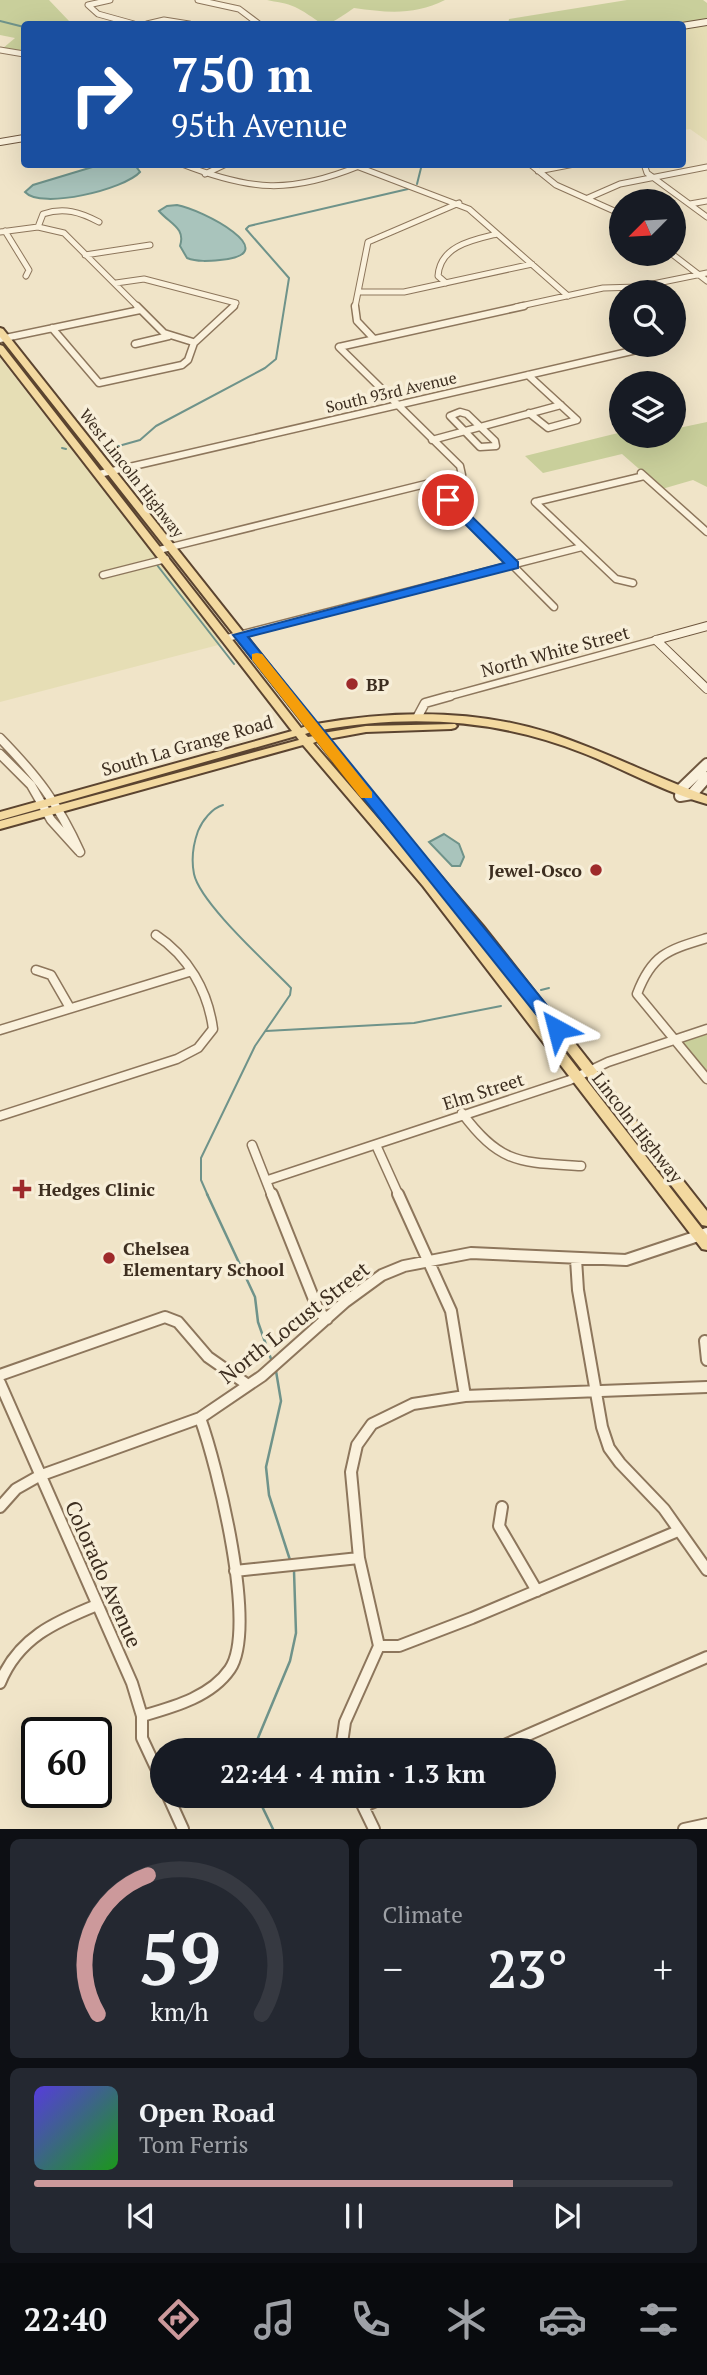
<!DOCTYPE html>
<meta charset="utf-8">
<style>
body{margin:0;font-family:"PT Serif",serif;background:#242831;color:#f1f3f6;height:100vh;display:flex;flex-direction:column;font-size:26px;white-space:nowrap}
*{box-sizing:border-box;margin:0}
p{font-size:23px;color:#9ea1a6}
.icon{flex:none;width:38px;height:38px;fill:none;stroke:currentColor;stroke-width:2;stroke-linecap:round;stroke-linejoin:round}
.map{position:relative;height:1829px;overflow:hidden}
.sheet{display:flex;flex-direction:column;gap:10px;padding:10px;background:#0d0f14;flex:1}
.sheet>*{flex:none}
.top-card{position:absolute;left:21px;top:21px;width:665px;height:147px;border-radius:7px;box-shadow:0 7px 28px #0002;background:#1a4fa0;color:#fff;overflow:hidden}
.needle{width:46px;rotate:246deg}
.buttons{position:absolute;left:609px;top:189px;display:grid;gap:14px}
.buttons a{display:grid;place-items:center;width:77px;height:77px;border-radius:50%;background:#171b24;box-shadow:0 7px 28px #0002;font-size:35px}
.speed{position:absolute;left:21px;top:1717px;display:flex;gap:14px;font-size:35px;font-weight:700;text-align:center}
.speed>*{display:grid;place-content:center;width:91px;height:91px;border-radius:50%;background:#171b24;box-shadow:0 7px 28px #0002;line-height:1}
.speed .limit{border:4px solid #111;border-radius:10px;background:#fff;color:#111}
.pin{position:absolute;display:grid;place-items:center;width:60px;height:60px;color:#fff;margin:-30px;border:4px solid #fff;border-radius:50%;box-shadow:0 2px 7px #0007}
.me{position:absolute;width:77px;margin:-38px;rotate:322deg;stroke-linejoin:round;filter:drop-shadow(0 0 5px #0008)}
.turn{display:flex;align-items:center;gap:24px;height:147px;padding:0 35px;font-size:32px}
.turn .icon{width:91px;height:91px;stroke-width:2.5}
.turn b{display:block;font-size:49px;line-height:60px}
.big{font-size:52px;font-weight:800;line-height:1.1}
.sheet .widget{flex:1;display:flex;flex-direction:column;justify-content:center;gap:10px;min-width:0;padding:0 24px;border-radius:10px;background:#242831}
.sheet .dial{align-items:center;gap:0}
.dial svg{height:182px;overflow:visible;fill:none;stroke:#363941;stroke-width:7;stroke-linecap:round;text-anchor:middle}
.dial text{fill:#f1f3f6;stroke:none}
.song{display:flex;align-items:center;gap:21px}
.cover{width:84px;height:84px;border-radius:10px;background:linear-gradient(135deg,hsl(250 70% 55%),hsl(120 70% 35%))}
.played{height:7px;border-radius:4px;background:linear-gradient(90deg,#cc999b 75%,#363941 75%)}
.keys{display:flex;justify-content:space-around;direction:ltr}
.heat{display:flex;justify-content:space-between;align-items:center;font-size:38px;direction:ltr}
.sheet .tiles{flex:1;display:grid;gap:10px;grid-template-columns:1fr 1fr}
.widget:last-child{grid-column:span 2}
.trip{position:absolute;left:150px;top:1738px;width:406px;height:70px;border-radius:35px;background:#171b24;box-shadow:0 7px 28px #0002;font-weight:800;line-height:70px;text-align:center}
.tab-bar{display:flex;height:112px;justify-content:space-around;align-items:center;background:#090b0e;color:#9ea1a6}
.tab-bar .icon{width:49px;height:49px}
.tab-bar .on{color:#cc999b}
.tab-bar b{font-size:32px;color:#f1f3f6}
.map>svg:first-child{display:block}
.farmland{fill:#e6deb5}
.green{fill:#c9cf9b}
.water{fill:#a9c4bc;stroke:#6f938a;stroke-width:2}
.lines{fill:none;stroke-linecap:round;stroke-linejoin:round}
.stream-far1{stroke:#6f938a;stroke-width:2}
.stream{stroke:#6f938a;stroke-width:2.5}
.street-far3-casing{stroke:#8d765c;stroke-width:7}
.street-far2-casing{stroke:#8d765c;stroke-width:9}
.street-far1-casing{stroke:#8d765c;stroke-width:11}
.street-casing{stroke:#8d765c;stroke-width:14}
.secondary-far2-casing{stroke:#6f573f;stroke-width:8}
.secondary-far1-casing{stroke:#6f573f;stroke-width:10}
.secondary-casing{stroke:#6f573f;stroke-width:14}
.primary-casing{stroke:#5b4430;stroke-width:4}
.street-far3{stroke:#faf1dc;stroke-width:5}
.street-far2{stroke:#faf1dc;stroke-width:6}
.street-far1{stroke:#faf1dc;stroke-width:8}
.street{stroke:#faf1dc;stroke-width:10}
.secondary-far2{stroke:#faf1dc;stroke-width:6}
.secondary-far1{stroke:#faf1dc;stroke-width:8}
.secondary{stroke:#faf1dc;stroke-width:10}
.primary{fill:#f3d9a0;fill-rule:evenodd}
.route{fill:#1a73e8;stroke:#114b97;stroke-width:2}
.slow{fill:#f59e0b}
.poi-dot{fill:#9e2a2b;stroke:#f7eed8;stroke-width:2.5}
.labels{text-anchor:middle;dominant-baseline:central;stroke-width:7;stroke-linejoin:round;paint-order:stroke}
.far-street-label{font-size:16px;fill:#3d2e20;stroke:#f7eed8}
.street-label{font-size:18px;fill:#3d2e20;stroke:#f7eed8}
.poi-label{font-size:18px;font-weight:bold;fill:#3d2e20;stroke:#f7eed8;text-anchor:start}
.near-street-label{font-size:21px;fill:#3d2e20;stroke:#f7eed8}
</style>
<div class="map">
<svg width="707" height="1829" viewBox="0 0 707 1829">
<rect width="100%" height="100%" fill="#f0e4c8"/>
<path class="farmland" d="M707 25V141L690 129 683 130V29Z
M0 358 160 563 222 644 0 702Z"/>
<path class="green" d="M0 0H49L69 21 82 24H24V53L2 49 15 38 0 35Z
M267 0H445C415 15 389 13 354 8 316 34 329 24 295 7 287 3 276 2 267 0Z
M627 0H703L707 3V20L680 24H508L509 19Z
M707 422V487L693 480 662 489 622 454 543 473 525 456 618 433 674 436V429Z
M707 1031V1075L678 1040Z"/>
<path class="water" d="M99 165H135L140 172C125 189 41 210 25 192L33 185Z
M177 205C201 209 288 254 220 260 209 261 197 262 187 258L180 246C186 228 170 224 159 211L167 206Z
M444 834 459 844 464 857 460 866H452L429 842Z"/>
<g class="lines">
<path class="stream-far1" d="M0 21 24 27
M417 184 422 164
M62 448 66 449
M108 449 140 440 156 426 265 368 276 359 289 278 246 229 249 226 408 189
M157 565 234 664
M541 990 549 988
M266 1031 414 1023 501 1006
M208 1196 201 1180V1158L255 1046 290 995 291 988C268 964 200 903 194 874 191 859 193 845 198 831 202 821 212 808 223 805"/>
<path class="stream" d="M207 1194 255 1297 258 1322 271 1359
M276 1371 281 1401 266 1467 269 1495 290 1560
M253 1750 290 1661 296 1633 294 1571
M257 1796 273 1829"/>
<defs>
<path id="street-far3" d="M110 0 88 5 98 14 134 24
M198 0 239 9 259 24
M147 24 164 20 189 24
M0 50 24 54
M182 164C251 191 290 194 359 166
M351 164 469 209 568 296
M530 164 556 185 621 214
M644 164 647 173 707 217
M538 171 574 164
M205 174 226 164
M588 198 620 184 707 167
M690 204 707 201
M38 227 43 214C64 207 80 212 99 222
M5 231 29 270 26 276
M0 232 38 227 64 233 138 307
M672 254 707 281
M85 255 150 245
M116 283 144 279 236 303 233 307
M446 283 438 276C440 246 472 240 497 234
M358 292H404L532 264
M355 307 368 242 459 203
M516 307 603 288 638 287 707 273"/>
<path id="street-far2" d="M137 306 164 333 193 342
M355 306 357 321 374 339
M52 328 99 383 182 365 188 360 194 343 234 306
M0 339 140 310
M135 344 169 336
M339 347 524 306
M528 375 577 420 548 428 529 413
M460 412 467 414 495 441 496 446 480 447 450 416Z
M432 440 561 405
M641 473 707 532
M99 474 658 345
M432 484 554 607
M535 502 616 579 633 583
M535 502 644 476
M159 550 462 475 460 466 339 347
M103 575 166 559
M227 638 582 547
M443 698 656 640"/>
<path id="street-far1" d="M418 716 425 703 450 696
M0 738C37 776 58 803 80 852
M0 754 31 785 51 820 79 851
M707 938C668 950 652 954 637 994L707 1079
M36 970 51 975 70 1008
M0 1030 189 972
M462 1113C501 1165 520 1162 581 1166
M0 1116 177 1059 198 1048 213 1029C208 991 188 956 156 935
M252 1145 272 1196
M376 1145 399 1196
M268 1180 570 1080 608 1062 707 1029"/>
<path id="street" d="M272 1194 319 1312 327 1319
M398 1194 451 1311 465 1396
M576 1259 578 1290 602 1427 609 1448 620 1463 664 1509 707 1570
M705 1341 707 1360
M0 1375 165 1317 178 1322 208 1357 248 1385
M0 1383 132 1683 142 1716V1738L163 1783
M0 1507 16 1489 39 1476 200 1418 262 1376 345 1302 382 1275 404 1266 471 1253 626 1260 707 1233
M502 1507 499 1526 537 1591
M235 1571 359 1558
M379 1646H399L472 1618 678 1531
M0 1683C18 1638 55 1622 97 1605
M142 1716C173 1707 211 1697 230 1669 258 1628 217 1465 200 1418
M341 1750 345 1722 379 1646 359 1558 351 1472 357 1445 372 1424 413 1404 465 1396 707 1387
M493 1750 707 1657
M168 1796 183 1829
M358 1796 374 1829
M364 1806 388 1796
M684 1829 707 1824"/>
<path id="secondary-far2" d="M682 26 707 22
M0 142 24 138"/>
<path id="secondary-far1" d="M656 640 707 689
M656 640 707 626"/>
<path id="secondary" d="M707 764 681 789 680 796 692 794 707 777"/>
<path id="primary" d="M0 328 3 329 316 724C395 710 476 709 553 734 606 752 655 777 707 796V804C664 792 624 769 583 753 498 719 411 714 321 730L323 733 366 726 455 724 457 726 455 728 451 729 366 732 328 739 375 799 483 926 707 1211V1226L702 1225 475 932 367 803 318 741 313 743 431 880 707 1235V1250L702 1249 423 886 303 745 0 829V821L299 740 296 736 0 820V812L292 731 0 354V345L3 346 301 728 306 726 0 337ZM311 732 314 736 308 737 305 734Z"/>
</defs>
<use href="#street-far3" class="street-far3-casing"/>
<use href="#street-far2" class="street-far2-casing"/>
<use href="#street-far1" class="street-far1-casing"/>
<use href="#street" class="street-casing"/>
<use href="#secondary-far2" class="secondary-far2-casing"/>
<use href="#secondary-far1" class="secondary-far1-casing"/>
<use href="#secondary" class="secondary-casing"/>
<use href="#primary" class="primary-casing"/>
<use href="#street-far3" class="street-far3"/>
<use href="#street-far2" class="street-far2"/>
<use href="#street-far1" class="street-far1"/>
<use href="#street" class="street"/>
<use href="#secondary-far2" class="secondary-far2"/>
<use href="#secondary-far1" class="secondary-far1"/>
<use href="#secondary" class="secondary"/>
<use href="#primary" class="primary"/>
</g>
<path class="route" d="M444 498H453L518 562V568L248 637 563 1025 566 1029 557 1035 551 1033 233 635 504 563 444 503Z"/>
<path class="slow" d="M257 653 262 654 372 792V798H361L252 660V654Z"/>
<g class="poi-dot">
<circle cx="352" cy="684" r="7"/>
<circle cx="596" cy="870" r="7"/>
<path d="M18.5 1178.5h7v7h7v7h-7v7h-7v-7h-7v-7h7z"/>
<circle cx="109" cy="1258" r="7"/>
</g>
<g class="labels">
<g class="far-street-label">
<text transform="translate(391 392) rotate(-13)">South 93rd Avenue</text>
<text transform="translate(132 473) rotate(52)">West Lincoln Highway</text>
</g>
<g class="street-label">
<text transform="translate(555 651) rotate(-15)">North White Street</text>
<text transform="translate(187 745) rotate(-16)">South La Grange Road</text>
<text transform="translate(483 1091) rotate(-18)">Elm Street</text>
<text transform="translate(638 1127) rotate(52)">Lincoln Highway</text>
</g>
<g class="poi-label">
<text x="366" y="684">BP</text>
<text x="582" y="870" text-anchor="end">Jewel-Osco</text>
<text x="38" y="1189">Hedges Clinic</text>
<text x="123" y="1248">Chelsea<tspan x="123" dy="21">Elementary School</tspan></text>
</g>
<g class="near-street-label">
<text transform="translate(294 1322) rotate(-38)">North Locust Street</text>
<text transform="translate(104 1574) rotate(66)">Colorado Avenue</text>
</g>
</g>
</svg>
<div class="buttons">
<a><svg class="needle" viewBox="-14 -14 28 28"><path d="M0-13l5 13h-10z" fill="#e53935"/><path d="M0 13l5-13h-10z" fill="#9ea1a6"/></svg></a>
<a><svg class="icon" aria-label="search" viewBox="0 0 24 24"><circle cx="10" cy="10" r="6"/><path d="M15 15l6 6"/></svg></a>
<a><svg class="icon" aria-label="layers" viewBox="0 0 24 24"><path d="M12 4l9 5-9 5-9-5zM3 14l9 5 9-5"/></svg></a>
</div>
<div class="speed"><div class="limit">60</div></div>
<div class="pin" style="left:448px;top:500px;background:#d93025"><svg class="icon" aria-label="arrive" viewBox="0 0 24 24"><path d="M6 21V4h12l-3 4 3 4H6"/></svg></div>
<svg class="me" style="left:557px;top:1029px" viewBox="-20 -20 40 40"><path d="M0-17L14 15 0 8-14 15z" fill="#1a73e8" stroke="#fff" stroke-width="4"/></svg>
<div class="trip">22:44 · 4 min · 1.3 km</div>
<div class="top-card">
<div class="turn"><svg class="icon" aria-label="right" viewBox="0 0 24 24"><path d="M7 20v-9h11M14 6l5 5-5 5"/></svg><div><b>750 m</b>95th Avenue</div></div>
</div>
</div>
<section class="sheet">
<div class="tiles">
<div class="widget dial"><svg viewBox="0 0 100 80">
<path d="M14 69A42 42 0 1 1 86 69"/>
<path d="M14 69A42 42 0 0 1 36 8" stroke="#cc999b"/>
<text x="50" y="56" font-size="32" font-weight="700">59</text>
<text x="50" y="72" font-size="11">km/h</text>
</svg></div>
<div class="widget"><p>Climate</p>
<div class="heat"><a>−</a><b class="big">23°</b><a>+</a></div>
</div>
<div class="widget">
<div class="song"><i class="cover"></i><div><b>Open Road</b><p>Tom Ferris</p></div></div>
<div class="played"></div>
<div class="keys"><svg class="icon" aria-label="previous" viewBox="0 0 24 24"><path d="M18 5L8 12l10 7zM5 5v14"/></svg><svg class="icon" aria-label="pause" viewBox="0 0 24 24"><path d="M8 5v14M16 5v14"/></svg><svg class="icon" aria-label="next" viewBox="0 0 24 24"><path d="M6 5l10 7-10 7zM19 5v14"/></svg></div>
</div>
</div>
</section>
<nav class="tab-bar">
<b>22:40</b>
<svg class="icon on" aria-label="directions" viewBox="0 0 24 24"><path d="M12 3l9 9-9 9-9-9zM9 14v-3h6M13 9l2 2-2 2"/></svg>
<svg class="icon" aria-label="music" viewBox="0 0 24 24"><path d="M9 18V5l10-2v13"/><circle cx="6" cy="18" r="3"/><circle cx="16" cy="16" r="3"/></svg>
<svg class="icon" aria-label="phone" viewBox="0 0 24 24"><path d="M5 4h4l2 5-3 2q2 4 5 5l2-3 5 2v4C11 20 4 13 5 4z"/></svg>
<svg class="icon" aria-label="climate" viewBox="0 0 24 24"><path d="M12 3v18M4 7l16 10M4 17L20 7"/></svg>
<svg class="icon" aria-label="car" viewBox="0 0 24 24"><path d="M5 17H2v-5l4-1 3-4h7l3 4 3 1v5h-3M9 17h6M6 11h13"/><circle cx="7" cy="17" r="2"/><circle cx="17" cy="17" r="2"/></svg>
<svg class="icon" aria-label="filters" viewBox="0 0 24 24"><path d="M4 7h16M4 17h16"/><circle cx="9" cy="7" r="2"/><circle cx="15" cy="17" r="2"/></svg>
</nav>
